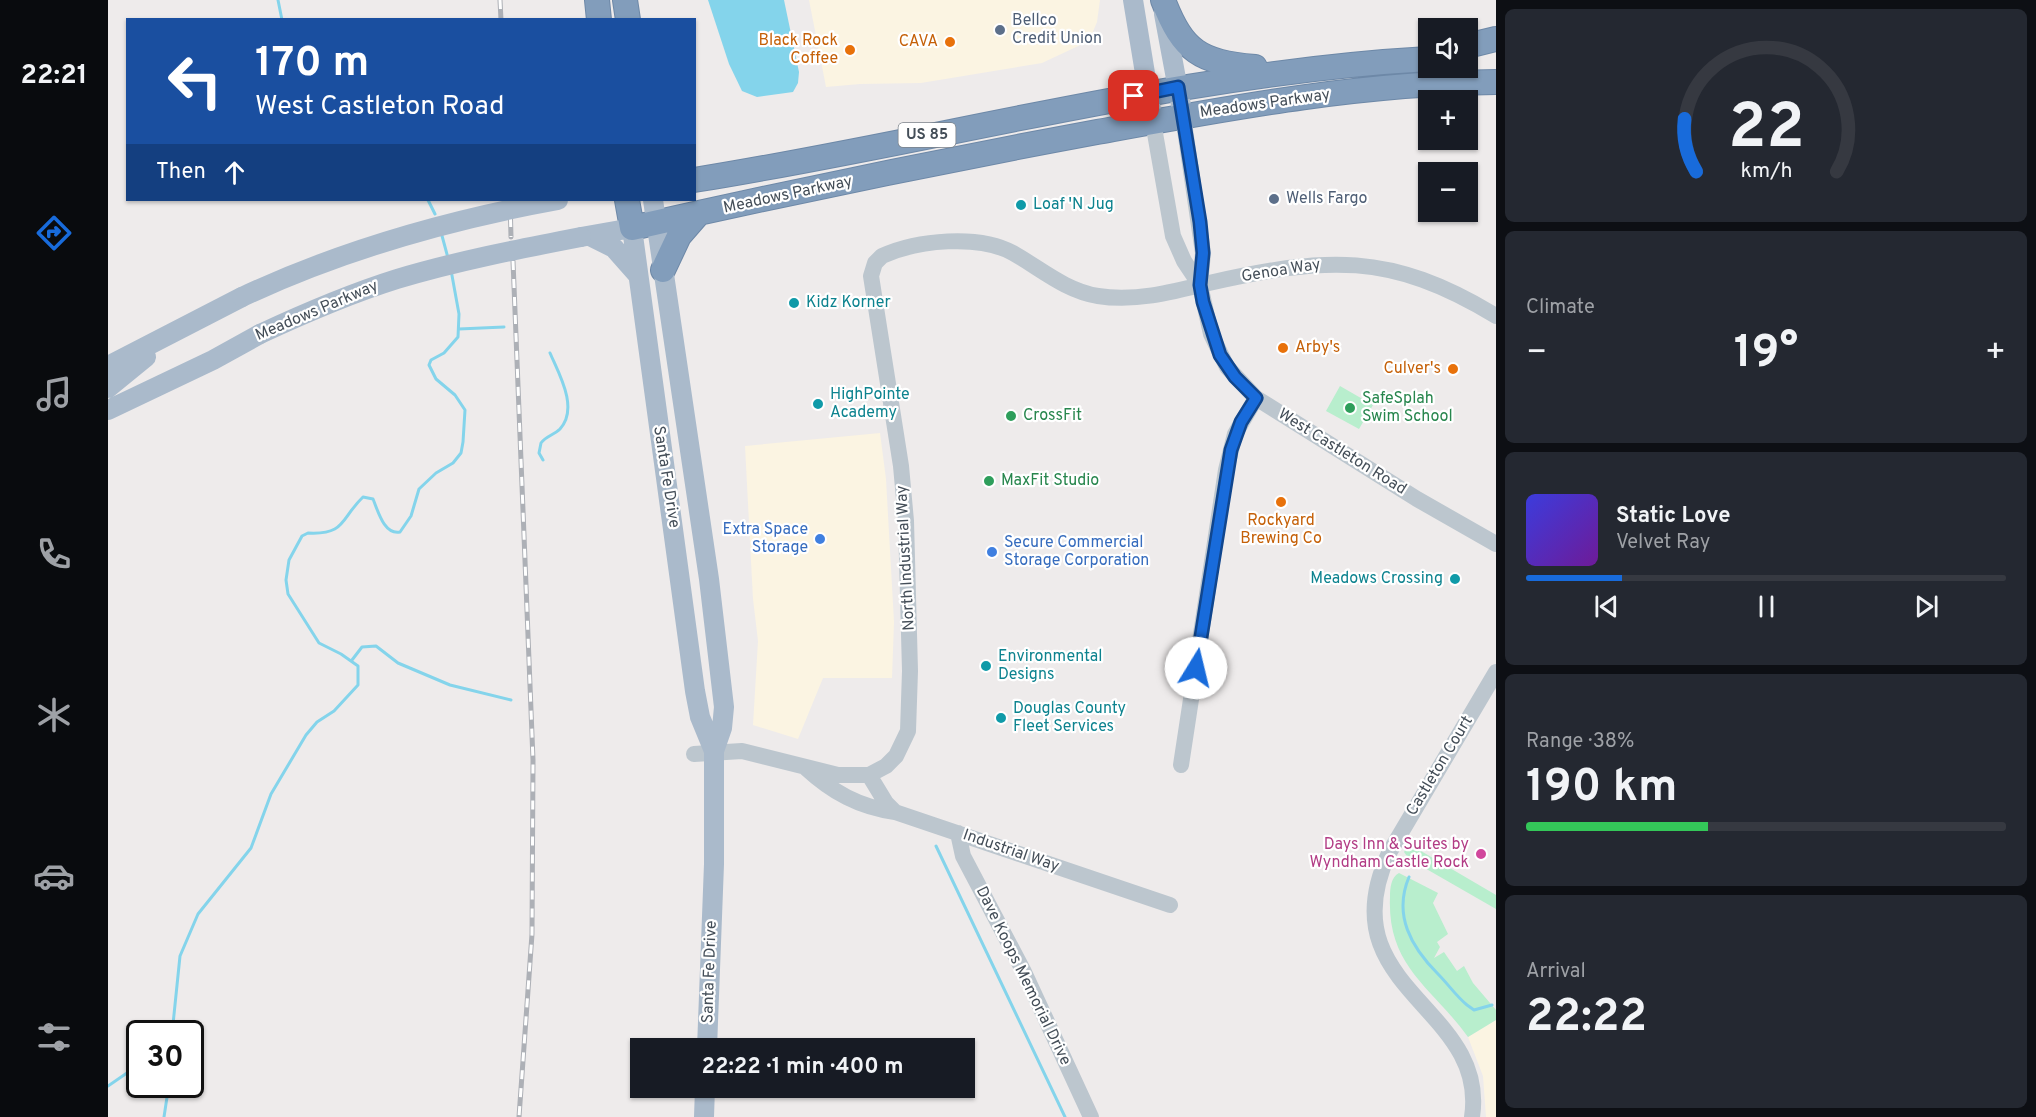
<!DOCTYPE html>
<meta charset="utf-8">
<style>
body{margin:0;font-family:Overpass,sans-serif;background:#242831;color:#f1f3f6;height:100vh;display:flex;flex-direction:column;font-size:22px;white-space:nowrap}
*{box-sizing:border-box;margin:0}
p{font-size:20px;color:#9ea1a6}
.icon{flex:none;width:33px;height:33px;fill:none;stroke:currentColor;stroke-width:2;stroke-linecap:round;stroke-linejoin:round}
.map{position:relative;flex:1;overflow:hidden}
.side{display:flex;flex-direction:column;gap:9px;padding:9px;background:#0d0f14;width:540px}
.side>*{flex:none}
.guide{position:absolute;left:18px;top:18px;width:570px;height:183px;border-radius:0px;box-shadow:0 2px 4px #0004;background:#1a4fa0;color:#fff;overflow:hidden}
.buttons{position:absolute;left:1310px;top:18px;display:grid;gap:12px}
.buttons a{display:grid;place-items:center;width:60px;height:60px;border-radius:0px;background:#171b24;box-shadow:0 2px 4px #0004;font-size:30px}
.speed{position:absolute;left:18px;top:1020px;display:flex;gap:12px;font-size:30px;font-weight:700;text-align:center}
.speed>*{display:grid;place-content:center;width:78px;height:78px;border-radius:50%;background:#171b24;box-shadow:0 2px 4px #0004;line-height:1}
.speed .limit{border:3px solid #111;border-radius:9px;background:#fff;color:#111}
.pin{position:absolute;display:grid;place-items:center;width:51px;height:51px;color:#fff;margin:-26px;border-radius:12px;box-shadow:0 3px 9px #0006}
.me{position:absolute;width:66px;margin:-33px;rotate:9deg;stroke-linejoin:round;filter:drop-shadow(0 0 4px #0008)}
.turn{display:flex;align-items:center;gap:21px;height:126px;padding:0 30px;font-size:27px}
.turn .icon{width:78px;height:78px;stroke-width:2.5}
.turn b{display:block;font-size:42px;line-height:51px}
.then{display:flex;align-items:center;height:57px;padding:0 30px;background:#0003;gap:12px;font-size:22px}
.big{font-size:45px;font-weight:700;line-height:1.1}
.side .card{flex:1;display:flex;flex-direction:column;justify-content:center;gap:9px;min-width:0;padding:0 21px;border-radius:9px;background:#242831}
.side .dial{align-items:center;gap:0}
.dial svg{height:156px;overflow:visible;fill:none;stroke:#363941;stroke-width:7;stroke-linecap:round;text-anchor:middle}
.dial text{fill:#f1f3f6;stroke:none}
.song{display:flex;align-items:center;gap:18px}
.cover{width:72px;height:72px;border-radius:9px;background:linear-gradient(135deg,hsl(240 70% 55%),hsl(280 70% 35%))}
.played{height:6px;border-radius:3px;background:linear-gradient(90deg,#186bdb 20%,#363941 20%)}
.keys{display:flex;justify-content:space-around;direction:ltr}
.heat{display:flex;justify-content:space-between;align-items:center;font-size:33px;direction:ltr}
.charge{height:9px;border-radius:4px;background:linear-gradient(90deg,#34c759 38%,#363941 0)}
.trip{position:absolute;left:522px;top:1038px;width:345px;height:60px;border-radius:0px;background:#171b24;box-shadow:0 2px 4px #0004;font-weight:700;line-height:60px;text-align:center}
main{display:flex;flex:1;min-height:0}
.dock{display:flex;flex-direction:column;width:108px;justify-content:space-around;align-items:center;background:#090b0e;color:#9ea1a6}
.dock .icon{width:42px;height:42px}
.dock .selected{color:#186bdb}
.dock b{font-size:27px;color:#f1f3f6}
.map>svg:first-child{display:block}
.commercial{fill:#fbf4e2}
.green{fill:#b8eecd}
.water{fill:#84d4eb}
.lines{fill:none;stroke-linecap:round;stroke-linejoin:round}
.stream{stroke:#84d4eb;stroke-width:3}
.highway-casing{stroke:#6d88a7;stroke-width:26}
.minor{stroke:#bcc6ce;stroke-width:16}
.major{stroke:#aabacb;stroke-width:20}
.highway{stroke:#829dbb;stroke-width:24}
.rail-casing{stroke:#adb0b6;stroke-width:5}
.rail{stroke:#fff;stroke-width:3;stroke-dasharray:9;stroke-linecap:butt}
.major-bridge{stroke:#aabacb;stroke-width:20}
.route-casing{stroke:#10468e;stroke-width:15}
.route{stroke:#186bdb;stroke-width:10}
.service-dot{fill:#5c6f8a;stroke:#fff;stroke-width:2}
.food-dot{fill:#e8710a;stroke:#fff;stroke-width:2}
.culture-dot{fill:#0f9aa8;stroke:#fff;stroke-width:2}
.leisure-dot{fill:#2e9e5b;stroke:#fff;stroke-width:2}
.shop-dot{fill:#3f7fe0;stroke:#fff;stroke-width:2}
.hotel-dot{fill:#d1479c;stroke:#fff;stroke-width:2}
.labels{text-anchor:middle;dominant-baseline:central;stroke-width:4.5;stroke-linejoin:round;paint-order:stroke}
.shield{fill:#fff;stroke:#7c838a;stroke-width:1.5}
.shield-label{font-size:15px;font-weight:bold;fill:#444e58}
.service-label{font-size:16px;fill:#4e5e75;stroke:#fff;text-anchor:start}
.food-label{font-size:16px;fill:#c56008;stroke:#fff;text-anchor:end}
.street-label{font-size:16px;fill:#444e58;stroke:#fff}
.culture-label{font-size:16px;fill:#0d838f;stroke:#fff;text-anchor:start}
.leisure-label{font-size:16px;fill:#27864d;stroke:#fff;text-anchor:start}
.shop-label{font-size:16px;fill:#366cbe;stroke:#fff;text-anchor:end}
.hotel-label{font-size:16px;fill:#b23c85;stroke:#fff;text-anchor:end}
</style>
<main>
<nav class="dock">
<b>22:21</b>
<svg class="icon selected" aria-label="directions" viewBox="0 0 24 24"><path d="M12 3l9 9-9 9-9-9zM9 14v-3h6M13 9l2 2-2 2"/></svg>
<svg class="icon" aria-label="music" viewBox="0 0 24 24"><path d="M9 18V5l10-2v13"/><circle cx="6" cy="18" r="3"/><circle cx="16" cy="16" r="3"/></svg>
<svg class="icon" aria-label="phone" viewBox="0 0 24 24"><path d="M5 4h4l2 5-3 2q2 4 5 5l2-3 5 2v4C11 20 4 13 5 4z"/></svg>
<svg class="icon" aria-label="climate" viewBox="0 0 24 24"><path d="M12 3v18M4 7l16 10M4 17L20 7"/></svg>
<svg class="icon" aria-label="car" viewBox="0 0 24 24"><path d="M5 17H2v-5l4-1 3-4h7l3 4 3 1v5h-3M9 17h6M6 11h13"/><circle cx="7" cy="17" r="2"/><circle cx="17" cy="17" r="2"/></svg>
<svg class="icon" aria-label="filters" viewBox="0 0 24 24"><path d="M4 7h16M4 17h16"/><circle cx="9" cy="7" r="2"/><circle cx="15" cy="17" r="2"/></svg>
</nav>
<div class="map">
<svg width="1388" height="1117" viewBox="0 0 1388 1117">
<rect width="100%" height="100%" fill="#eeebeb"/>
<path class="commercial" d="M701 0H992L989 22 981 41 934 63 813 83 752 84 718 87Z
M772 433 778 479 786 622 784 678H715L690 739 645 725 650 641 645 599 637 446Z
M1388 1020V1117H1378L1375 1076 1360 1037Z"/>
<path class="green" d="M1232 386 1265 405 1251 429 1218 411Z
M1301 844 1388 895V909L1301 859 1296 852Z
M1291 873 1330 893 1325 903 1340 934 1329 942 1332 947 1326 958 1336 952 1349 971 1356 966 1365 983 1388 1010V1020L1360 1037C1324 987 1279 967 1282 897 1282 888 1283 877 1291 873Z"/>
<path class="water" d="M600 0H676L691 72 690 83 685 92 649 97 634 91 621 64Z"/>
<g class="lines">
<path class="stream" d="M170 0 174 20
M320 200 327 214
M333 232 340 258
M351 329 396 327
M435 460 431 453 433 443C438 436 446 435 452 429 471 408 451 374 442 353
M244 660 254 647 268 646 290 663 342 685 403 700
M828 846 957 1117
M1301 877C1285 915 1303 947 1330 974 1340 984 1348 996 1359 1005L1366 1010 1384 1005
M64 1034 72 956 90 914 143 848 163 794 198 735 209 722 226 711 250 685V666L233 654 211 643 180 594 178 580 181 560 194 536 200 533C238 535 232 519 255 497L265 499C270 511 276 535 292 532L303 516 311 489 328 473 345 463 353 453 355 442 357 410 347 395 328 379 321 365 323 360 336 353 350 337 351 314 343 270
M0 1086 32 1064
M56 1117 61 1084"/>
<defs>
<path id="highway" d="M489 0 491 20
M517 0 520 20
M1055 0C1075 52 1092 62 1147 67
M1359 46 1388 39
M586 180C832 141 1071 73 1320 59
M519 200 524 228C678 193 833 161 989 132 1121 108 1253 83 1388 82
M555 270 571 236 591 213"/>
</defs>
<use href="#highway" class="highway-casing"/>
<path class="minor" d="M1075 116 1095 253 1092 285 1103 334 1119 367 1148 398 1309 499 1388 544
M1045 122 1065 236 1076 261 1092 285
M586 754 634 751 730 775H761L778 766 788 756 800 731 802 671 798 521 793 466 763 276 767 263 774 256C809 240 871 234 905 253 933 269 958 291 990 296 1027 302 1065 292 1101 283 1218 257 1281 251 1388 316
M1073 765 1118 470 1127 434 1148 398
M698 768C724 792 751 807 787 812
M761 775 778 803 787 812 1062 905
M850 833 855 856 916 972 983 1117
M1364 1117C1381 1006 1218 989 1281 853L1388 672"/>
<path class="major" d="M1025 0 1045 122
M1056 14 1075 116
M545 200 601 579 616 707 614 728 606 751V864L599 1048
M482 236 506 248 529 274
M473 237 524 228 587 691 592 717 606 751
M0 366 134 297
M0 388 38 357
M0 410 105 360 152 334
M596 1117 597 1088"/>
<use href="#highway" class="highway"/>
<defs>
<path id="rail" d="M392 0 393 20
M402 200 403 237
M405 261 425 760 424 934 411 1117"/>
</defs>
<use href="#rail" class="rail-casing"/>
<use href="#rail" class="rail"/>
<path class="major-bridge" d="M134 297C236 249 340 220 450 200
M152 334C197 313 241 294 289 279 349 261 411 249 473 237"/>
</g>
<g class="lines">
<defs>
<path id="route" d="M1026 96 1070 87 1092 222 1095 253 1092 285 1095 302 1112 355 1127 377 1148 398 1133 422 1123 450 1088 668"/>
</defs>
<use href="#route" class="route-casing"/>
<use href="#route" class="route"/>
</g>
<g class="service-dot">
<circle cx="892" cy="30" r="6"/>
<circle cx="1166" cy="199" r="6"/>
</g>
<g class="food-dot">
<circle cx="842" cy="42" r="6"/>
<circle cx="742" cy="50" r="6"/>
<circle cx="1175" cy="348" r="6"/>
<circle cx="1345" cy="369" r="6"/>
<circle cx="1173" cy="502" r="6"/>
</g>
<g class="culture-dot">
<circle cx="913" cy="205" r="6"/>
<circle cx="686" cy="303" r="6"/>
<circle cx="710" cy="404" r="6"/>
<circle cx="1347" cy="579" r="6"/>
<circle cx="878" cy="666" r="6"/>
<circle cx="893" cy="718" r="6"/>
</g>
<g class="leisure-dot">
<circle cx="1242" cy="408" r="6"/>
<circle cx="903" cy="416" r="6"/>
<circle cx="881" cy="481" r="6"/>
</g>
<g class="shop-dot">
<circle cx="712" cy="539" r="6"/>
<circle cx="884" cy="552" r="6"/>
</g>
<circle class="hotel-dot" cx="1373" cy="854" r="6"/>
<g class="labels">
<rect class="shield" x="790.5" y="123" width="57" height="24" rx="4.5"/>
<g class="shield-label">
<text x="819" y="135">US 85</text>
</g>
<g class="service-label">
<text x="904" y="21">Bellco<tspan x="904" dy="18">Credit Union</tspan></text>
<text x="1178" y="199">Wells Fargo</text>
</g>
<g class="food-label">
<text x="730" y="41">Black Rock<tspan x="730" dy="18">Coffee</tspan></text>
<text x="830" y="42">CAVA</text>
<text x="1187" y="348" text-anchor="start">Arby's</text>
<text x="1333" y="369">Culver's</text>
<text x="1173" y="521" text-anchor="middle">Rockyard<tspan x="1173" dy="18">Brewing Co</tspan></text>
</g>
<g class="street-label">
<text transform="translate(1157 104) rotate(-8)">Meadows Parkway</text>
<text transform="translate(680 195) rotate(-12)">Meadows Parkway</text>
<text transform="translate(1173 271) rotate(-9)">Genoa Way</text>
<text transform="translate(209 311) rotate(-23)">Meadows Parkway</text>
<text transform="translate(1234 452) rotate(32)">West Castleton Road</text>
<text transform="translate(558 477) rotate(81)">Santa Fe Drive</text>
<text transform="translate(798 558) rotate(-93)">North Industrial Way</text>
<text transform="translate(1332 766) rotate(-59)">Castleton Court</text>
<text transform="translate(903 851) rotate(19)">Industrial Way</text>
<text transform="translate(602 972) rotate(-88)">Santa Fe Drive</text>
<text transform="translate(915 976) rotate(64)">Dave Koops Memorial Drive</text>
</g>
<g class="culture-label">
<text x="925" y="205">Loaf 'N Jug</text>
<text x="698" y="303">Kidz Korner</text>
<text x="722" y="395">HighPointe<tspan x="722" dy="18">Academy</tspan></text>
<text x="1335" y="579" text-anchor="end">Meadows Crossing</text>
<text x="890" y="657">Environmental<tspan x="890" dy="18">Designs</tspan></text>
<text x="905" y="709">Douglas County<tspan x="905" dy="18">Fleet Services</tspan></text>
</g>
<g class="leisure-label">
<text x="1254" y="399">SafeSplah<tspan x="1254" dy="18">Swim School</tspan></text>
<text x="915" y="416">CrossFit</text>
<text x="893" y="481">MaxFit Studio</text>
</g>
<g class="shop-label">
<text x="700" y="530">Extra Space<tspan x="700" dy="18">Storage</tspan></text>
<text x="896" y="543" text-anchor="start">Secure Commercial<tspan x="896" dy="18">Storage Corporation</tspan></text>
</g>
<g class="hotel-label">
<text x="1361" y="845">Days Inn &amp; Suites by<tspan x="1361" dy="18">Wyndham Castle Rock</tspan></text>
</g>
</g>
</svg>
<div class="buttons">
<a><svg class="icon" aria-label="sound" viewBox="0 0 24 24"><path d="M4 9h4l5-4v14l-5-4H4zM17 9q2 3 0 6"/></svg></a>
<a>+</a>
<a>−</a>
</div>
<div class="speed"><div class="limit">30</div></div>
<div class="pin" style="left:1026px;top:96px;background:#d93025"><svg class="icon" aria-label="arrive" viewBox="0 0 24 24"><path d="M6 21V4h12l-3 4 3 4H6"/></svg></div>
<svg class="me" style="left:1088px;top:668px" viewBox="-20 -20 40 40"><circle r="19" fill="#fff"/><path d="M0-13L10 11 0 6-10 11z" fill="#186bdb"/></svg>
<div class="trip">22:22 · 1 min · 400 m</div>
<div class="guide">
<div class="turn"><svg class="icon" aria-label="left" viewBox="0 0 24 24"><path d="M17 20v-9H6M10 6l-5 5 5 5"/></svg><div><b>170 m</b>West Castleton Road</div></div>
<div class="then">Then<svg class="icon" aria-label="ahead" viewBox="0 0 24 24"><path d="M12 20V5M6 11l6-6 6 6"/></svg></div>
</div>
</div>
<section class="side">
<div class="card dial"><svg viewBox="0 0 100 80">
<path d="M14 69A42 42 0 1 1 86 69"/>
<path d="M14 69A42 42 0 0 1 8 42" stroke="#186bdb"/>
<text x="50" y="56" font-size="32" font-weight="700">22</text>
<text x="50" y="72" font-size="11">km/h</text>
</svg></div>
<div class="card"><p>Climate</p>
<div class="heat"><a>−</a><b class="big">19°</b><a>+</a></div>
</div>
<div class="card">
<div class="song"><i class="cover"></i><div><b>Static Love</b><p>Velvet Ray</p></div></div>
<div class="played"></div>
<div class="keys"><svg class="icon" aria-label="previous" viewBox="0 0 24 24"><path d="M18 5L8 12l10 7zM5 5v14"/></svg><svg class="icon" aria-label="pause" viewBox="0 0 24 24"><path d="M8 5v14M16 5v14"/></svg><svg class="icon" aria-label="next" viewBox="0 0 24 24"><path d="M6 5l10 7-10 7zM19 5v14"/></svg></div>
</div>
<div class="card"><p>Range · 38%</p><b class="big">190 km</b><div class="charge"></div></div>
<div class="card"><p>Arrival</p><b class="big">22:22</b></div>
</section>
</main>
